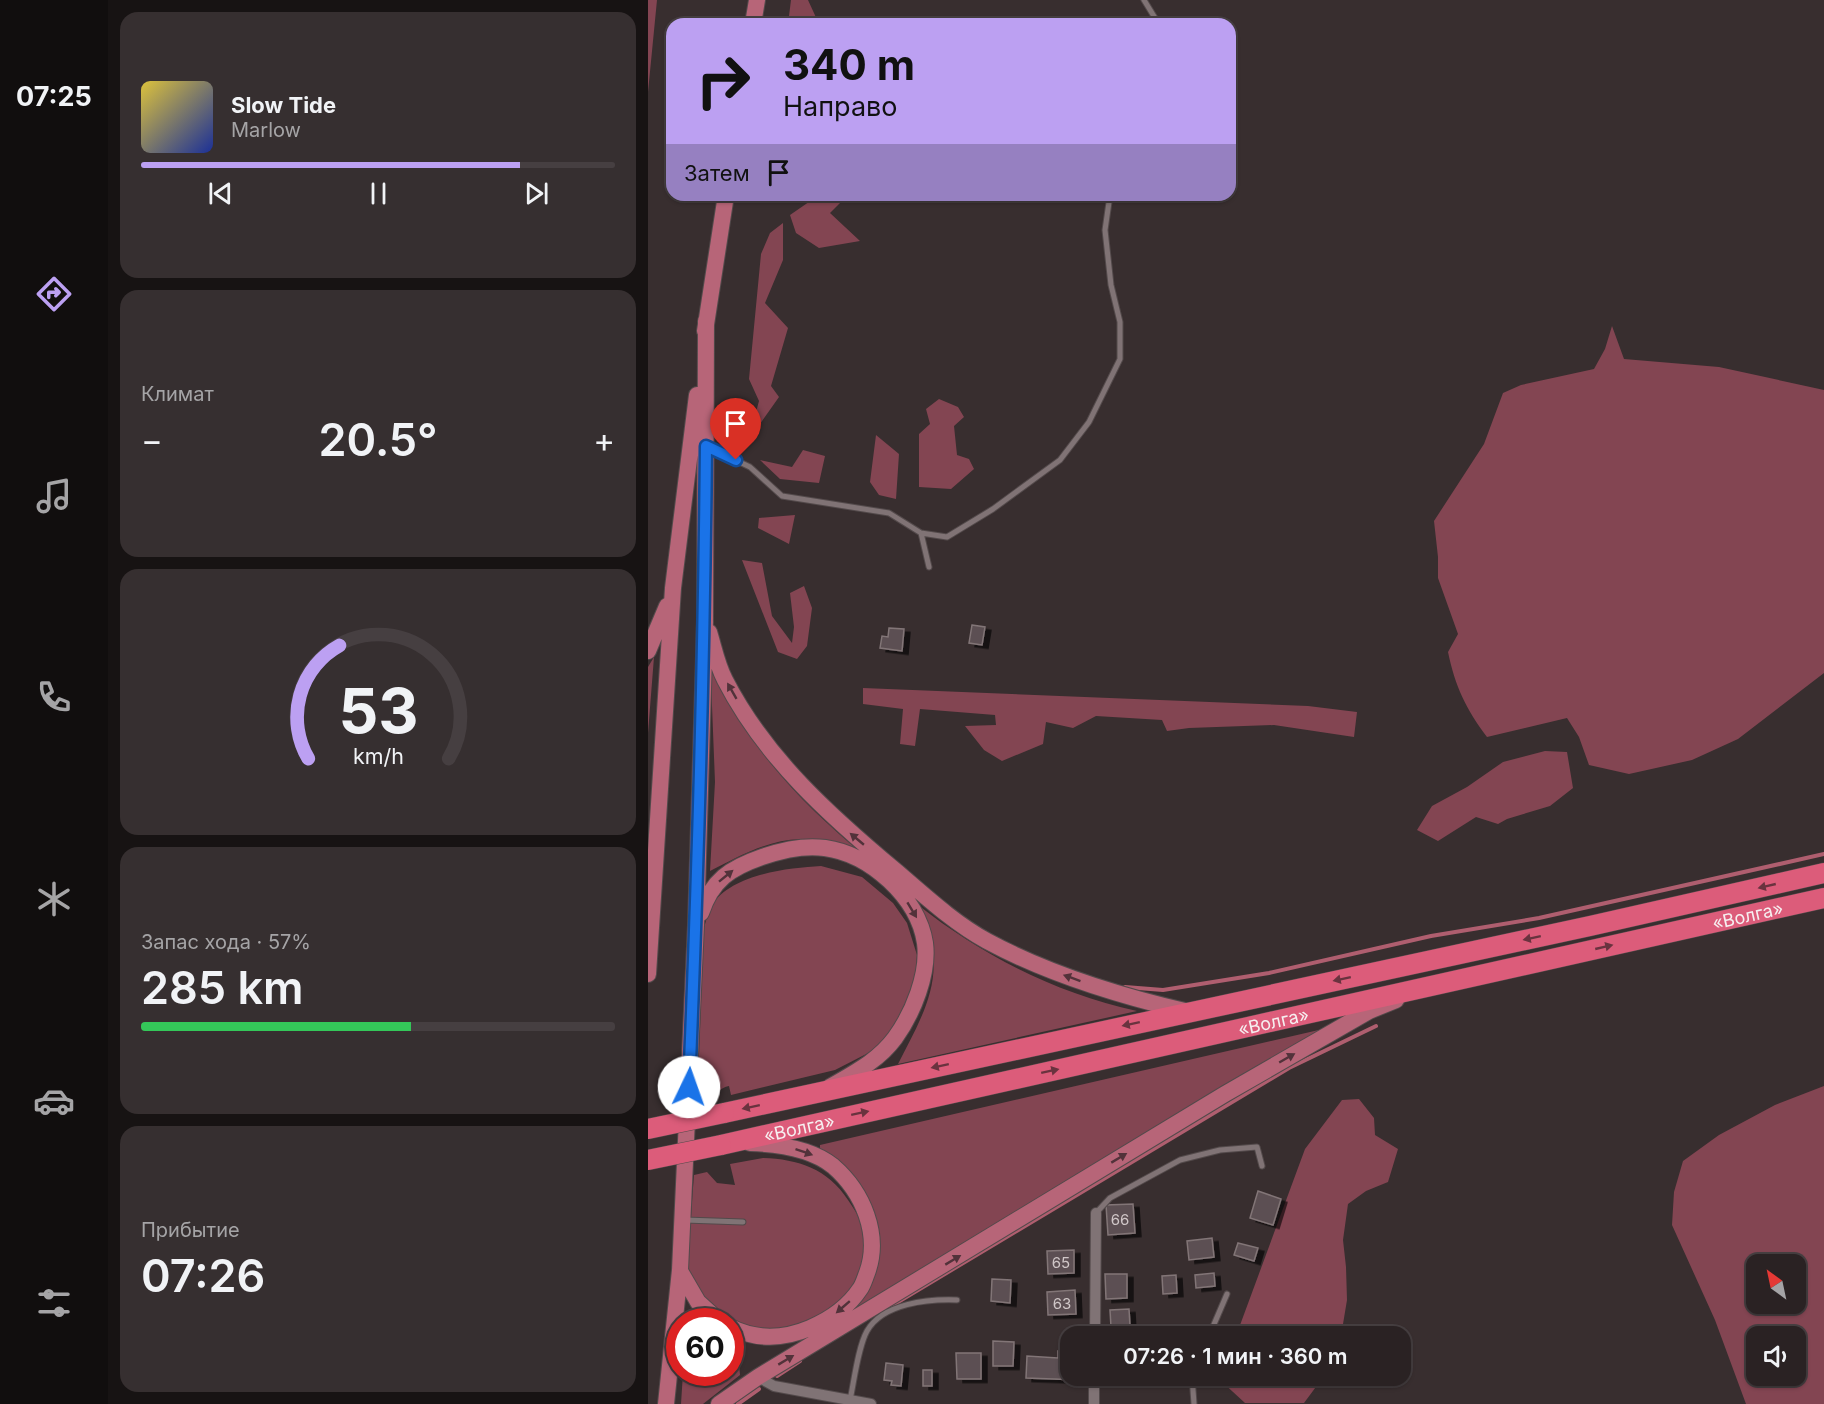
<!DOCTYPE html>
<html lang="ru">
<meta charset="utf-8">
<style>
body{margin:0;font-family:Inter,sans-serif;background:#362f30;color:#f1f3f6;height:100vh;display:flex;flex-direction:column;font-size:22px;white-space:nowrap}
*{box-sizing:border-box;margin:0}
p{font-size:20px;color:#a5a4a6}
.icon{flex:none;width:33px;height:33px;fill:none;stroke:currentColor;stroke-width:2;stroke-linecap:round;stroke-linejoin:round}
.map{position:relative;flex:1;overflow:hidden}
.side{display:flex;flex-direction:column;gap:12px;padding:12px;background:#171313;width:540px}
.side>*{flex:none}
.hud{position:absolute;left:18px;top:18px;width:570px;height:183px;border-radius:18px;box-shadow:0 2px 4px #0004,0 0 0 2px #463f41;background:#bca0f2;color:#111;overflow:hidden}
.needle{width:39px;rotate:327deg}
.fabs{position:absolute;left:1098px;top:1254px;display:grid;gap:12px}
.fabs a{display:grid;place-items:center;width:60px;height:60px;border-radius:12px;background:#2a2223;box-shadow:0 2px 4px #0004,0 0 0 2px #463f41;font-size:30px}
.speed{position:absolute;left:18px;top:1308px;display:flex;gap:12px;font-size:30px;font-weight:700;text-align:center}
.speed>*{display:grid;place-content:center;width:78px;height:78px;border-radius:50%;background:#2a2223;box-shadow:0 2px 4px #0004,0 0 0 2px #463f41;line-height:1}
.speed .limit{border:9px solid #d22;background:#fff;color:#111}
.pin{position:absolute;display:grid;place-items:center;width:51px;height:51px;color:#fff;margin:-62px -26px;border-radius:50% 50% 50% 0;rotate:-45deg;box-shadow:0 0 6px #0007}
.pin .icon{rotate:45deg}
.me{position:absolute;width:66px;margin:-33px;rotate:3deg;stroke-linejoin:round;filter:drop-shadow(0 0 4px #0008)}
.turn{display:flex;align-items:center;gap:21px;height:126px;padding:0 18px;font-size:27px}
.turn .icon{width:78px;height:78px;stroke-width:2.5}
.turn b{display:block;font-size:42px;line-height:51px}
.then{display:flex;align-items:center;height:57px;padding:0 18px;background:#0003;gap:12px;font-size:22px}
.big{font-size:45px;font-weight:600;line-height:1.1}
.side .tile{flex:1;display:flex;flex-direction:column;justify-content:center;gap:9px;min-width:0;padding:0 21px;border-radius:18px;background:#362f30}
.side .dial{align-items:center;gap:0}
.dial svg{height:156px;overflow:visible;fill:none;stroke:#463f41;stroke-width:7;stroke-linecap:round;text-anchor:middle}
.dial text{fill:#f1f3f6;stroke:none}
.song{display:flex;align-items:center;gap:18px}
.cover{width:72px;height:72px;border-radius:9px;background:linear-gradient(135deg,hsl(50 70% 55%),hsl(230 70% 35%))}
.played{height:6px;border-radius:3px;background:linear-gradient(90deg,#bca0f2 80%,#463f41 80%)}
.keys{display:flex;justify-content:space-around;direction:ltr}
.heat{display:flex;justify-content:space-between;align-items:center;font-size:33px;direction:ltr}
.charge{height:9px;border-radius:4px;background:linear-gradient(90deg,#34c759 57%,#463f41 0)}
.trip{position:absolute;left:412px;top:1326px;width:351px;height:60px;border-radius:18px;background:#2a2223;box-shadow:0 2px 4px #0004,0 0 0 2px #463f41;font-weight:600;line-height:60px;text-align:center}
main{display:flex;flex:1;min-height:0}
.menu{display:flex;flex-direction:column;width:108px;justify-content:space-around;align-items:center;background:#110e0e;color:#a5a4a6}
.menu .icon{width:42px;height:42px}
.menu .on{color:#bca0f2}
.menu b{font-size:27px;color:#f1f3f6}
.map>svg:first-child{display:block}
.green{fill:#834552;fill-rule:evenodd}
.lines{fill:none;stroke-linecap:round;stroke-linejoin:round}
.stream{stroke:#af5e6f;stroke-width:4}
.building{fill:#5c5052;stroke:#827577;stroke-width:1.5;filter:url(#shadow)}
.lane-casing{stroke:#534a4b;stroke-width:7}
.street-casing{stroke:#534a4b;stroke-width:12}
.primary-casing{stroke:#534a4b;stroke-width:18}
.highway-casing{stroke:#534a4b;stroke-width:21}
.lane{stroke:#807375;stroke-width:5}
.street{stroke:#807375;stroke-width:10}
.primary{stroke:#b76578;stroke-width:16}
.highway{stroke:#dc5c7a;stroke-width:20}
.highway-bridge-casing{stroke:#534a4b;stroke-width:21;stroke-linecap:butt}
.highway-bridge{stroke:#dc5c7a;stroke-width:20}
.oneway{fill:#52323a}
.oneway2{fill:#69333f}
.route-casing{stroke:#114b97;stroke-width:15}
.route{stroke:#1a73e8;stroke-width:10}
.labels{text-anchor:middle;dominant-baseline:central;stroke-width:6;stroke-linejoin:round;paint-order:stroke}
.number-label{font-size:15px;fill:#d0c7c8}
.street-label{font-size:18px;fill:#f6eff0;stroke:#1c1718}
</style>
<main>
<nav class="menu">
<b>07:25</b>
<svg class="icon on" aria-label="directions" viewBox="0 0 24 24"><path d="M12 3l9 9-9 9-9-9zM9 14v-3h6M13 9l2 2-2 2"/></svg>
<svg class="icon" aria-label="music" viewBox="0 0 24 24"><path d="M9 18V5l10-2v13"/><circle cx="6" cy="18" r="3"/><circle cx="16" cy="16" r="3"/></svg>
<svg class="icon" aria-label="phone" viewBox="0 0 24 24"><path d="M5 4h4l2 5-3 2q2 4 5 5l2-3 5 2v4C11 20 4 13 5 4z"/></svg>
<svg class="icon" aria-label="climate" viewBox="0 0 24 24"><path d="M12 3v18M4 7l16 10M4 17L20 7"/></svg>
<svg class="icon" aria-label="car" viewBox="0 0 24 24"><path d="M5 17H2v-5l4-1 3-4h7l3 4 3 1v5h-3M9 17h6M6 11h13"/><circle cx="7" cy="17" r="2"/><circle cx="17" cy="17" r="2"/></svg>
<svg class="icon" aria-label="filters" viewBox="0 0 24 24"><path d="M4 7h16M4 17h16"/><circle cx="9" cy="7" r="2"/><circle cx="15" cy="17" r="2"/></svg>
</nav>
<section class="side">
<div class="tile">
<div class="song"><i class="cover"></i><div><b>Slow Tide</b><p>Marlow</p></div></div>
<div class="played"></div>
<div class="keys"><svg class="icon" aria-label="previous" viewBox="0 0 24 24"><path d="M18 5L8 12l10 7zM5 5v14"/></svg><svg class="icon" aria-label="pause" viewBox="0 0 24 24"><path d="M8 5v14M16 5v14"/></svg><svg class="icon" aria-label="next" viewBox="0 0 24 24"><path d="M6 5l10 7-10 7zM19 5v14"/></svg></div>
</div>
<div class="tile"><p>Климат</p>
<div class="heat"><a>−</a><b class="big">20.5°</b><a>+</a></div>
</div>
<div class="tile dial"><svg viewBox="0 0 100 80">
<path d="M14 69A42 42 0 1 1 86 69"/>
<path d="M14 69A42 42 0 0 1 30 11" stroke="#bca0f2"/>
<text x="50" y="56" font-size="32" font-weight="700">53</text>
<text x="50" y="72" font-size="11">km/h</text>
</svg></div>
<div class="tile"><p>Запас хода · 57%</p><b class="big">285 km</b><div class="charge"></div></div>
<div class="tile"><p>Прибытие</p><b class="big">07:26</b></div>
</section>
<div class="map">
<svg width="1176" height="1404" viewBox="0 0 1176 1404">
<defs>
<filter id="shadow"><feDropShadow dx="6" dy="3.5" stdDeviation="0" flood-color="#0009"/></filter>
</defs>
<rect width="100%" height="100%" fill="#382e2f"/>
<path class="green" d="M0 0H9L0 92Z
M143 0H160L171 24H140Z
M171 195H200L182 213 212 241 171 248 148 233 142 215Z
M135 223V260L117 303 140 328 123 386 131 397 107 431 93 434 91 420 108 412 111 401 101 379 113 254 122 233Z
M964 326 976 359 1071 367 1176 390V673L1090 739 1044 760 981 774 941 765 931 737 919 718 839 737C818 709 807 686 800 652L810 634 790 578V557L786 521 836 444 855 393 873 385 946 369 957 349Z
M291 399 310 407 316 417 306 426 309 455 321 459 326 469 303 489 271 487V434L282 424 278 409Z
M228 435 251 454 248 499 231 495 222 482Z
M155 450 177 456 171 483 132 479 112 460 144 467Z
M147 515 141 544 110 528 111 518Z
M94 560 114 563 124 616 144 643 146 627 142 593 156 586 164 608 159 646 149 659 130 652Z
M62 655C70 673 76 692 86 709 118 767 166 814 216 855 199 850 181 843 163 840 128 835 92 856 62 871L67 782Z
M6 657 0 733V667Z
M215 688 660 706 709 712 706 737 626 725 541 728 519 731 514 720 448 716 425 728 398 722 395 744 354 761 336 750 317 726 348 725 347 715 272 709 267 746 252 744 255 709 215 704Z
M897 751 919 752 925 788 902 806 859 819 850 824 828 817 790 841 769 830 784 806 819 787 855 762Z
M173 866 214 877 245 903 259 923 269 955 267 985 248 1026 228 1049 187 1070 83 1095 81 1086C72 1088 69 1092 65 1100L49 1104 56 928C58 921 60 912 63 906 83 874 139 868 173 866Z
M270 905C335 956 408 993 489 1011L250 1064C268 1028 294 987 283 945 280 931 275 918 270 905Z
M675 1029 207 1310 224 1283 232 1253 230 1228 172 1150V1145Z
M1176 1086V1404H1098L1067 1320 1024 1225 1026 1192 1035 1161 1071 1135 1127 1105ZM1108 1264H1148V1304H1108ZM1108 1336H1148V1376H1108Z
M711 1099 726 1118 727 1135 750 1149 740 1182 718 1191 700 1204 695 1240 698 1267 699 1300 693 1336H588L657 1149 694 1100Z
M115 1158C150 1159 180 1169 200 1200 207 1210 216 1224 218 1237 219 1251 217 1269 211 1281 196 1308 157 1330 127 1330 110 1331 72 1318 60 1306 50 1297 44 1282 41 1270 38 1262 41 1252 41 1243 43 1220 44 1198 46 1175L59 1172 69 1183 87 1185 82 1164Z
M83 1344 90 1353 92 1375 55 1404H33L35 1373 82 1372Z
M574 1376H676L656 1403H597L572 1380Z"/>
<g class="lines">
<path class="stream" d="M477 987 515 990 621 973 783 936 891 918 1176 854
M235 1311 641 1068 728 1026
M129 1376 152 1361
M90 1404 111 1389"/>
</g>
<path class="building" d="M324 625 337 627 334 645 321 643Z
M241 628 256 629 254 651 232 648 234 636 240 637Z
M610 1191 633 1199 625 1225 602 1218Z
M485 1204 487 1233 460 1235 458 1205Z
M564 1238 566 1257 541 1260 539 1241Z
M590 1243 610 1248 606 1261 586 1255Z
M426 1250V1273L400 1274 399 1251Z
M566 1273 567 1286 548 1288 547 1275Z
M457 1274H479V1298L458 1299Z
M528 1275 529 1293 515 1294 514 1276Z
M344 1279 363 1280 362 1303 343 1301Z
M427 1290 428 1314 400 1315 399 1292Z
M481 1309 482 1326 463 1327 462 1310Z
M345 1341 366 1342 365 1366H345Z
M410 1351 423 1352V1376H432V1380L378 1378 379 1356 410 1358Z
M308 1353H333V1379H309Z
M238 1363 255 1365 253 1386 243 1385 244 1381 236 1380Z
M275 1370H284V1386H275Z"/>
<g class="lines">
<defs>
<path id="lane" d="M496 0 507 18 506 24
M60 447 102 467 134 496 241 513 273 533 281 567
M273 533 299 537 345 509 412 460 441 422 472 359V322L463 285 457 230 462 195
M448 1213 462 1198 532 1160 572 1150 609 1147 614 1166
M37 1220 95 1222
M561 1336 579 1294
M544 1376 546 1404
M202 1400C206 1382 210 1347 219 1331 235 1303 280 1299 309 1300"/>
<path id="street" d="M447 1336 448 1213
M110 1377 126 1386 223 1404
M446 1404V1376"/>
<path id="primary" d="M105 24 109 0
M57 331 78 195
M61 632C66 648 69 665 77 680 117 758 182 816 249 872 277 896 306 923 339 941 402 975 472 996 541 1012
M0 651 19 606
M53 913C64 880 82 868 114 857 134 850 156 845 177 848 222 854 270 897 277 943 281 974 265 1013 247 1038 230 1061 206 1073 182 1087
M0 974 25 588 49 395
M32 1271 50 1302 72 1322
M82 1327C108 1340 136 1339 162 1328 181 1320 200 1307 212 1289 215 1285 217 1278 219 1273 233 1235 215 1192 185 1166 163 1148 130 1144 102 1143
M18 1404 32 1270 48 925 57 622 58 321
M71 1404 110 1377 577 1094 721 1011 748 1000"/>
<g id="highway">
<path d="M76 1113 942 926 1176 873"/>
<path id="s1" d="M73 1145 1176 898"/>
</g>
</defs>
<use href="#lane" class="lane-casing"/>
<use href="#street" class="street-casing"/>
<use href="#primary" class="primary-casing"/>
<use href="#highway" class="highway-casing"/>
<use href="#lane" class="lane"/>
<use href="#street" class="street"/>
<use href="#primary" class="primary"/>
<use href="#highway" class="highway"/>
<defs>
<path id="highway-bridge" d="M0 1129 76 1113
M0 1160 73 1145"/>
</defs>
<use href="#highway-bridge" class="highway-bridge-casing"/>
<use href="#highway-bridge" class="highway-bridge"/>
</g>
<defs><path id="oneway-solid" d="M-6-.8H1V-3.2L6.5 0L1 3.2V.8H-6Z" transform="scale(1.5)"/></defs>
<g class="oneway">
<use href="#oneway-solid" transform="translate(84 691) rotate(-120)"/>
<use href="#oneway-solid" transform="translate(209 839) rotate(-140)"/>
<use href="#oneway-solid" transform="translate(78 876) rotate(-39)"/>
<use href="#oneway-solid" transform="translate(264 910) rotate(59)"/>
<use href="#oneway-solid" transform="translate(424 978) rotate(-160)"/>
<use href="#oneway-solid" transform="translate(639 1058) rotate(-30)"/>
<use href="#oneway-solid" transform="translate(156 1152) rotate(19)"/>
<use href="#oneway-solid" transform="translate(471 1158) rotate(-31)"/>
<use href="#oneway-solid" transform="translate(305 1260) rotate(-31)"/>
<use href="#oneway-solid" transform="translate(195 1307) rotate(139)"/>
<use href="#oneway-solid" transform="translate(138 1360) rotate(-31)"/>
</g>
<g class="oneway2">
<use href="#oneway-solid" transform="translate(1119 886) rotate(167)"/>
<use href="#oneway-solid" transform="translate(884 938) rotate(168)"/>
<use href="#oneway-solid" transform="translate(956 947) rotate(-13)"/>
<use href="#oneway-solid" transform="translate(694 979) rotate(168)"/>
<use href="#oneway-solid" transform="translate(483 1024) rotate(168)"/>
<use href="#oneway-solid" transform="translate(292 1066) rotate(168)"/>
<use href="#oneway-solid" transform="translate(402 1071) rotate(-12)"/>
<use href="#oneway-solid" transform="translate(103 1107) rotate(168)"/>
<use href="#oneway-solid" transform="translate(212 1113) rotate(-12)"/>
</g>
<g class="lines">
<defs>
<path id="route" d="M41 1087C50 873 56 660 58 446L88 460"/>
</defs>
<use href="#route" class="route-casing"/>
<use href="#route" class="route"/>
</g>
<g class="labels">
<g class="number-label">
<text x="472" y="1219">66</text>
<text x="413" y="1262">65</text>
<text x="414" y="1303">63</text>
</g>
<g class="street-label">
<text stroke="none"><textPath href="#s1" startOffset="1052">«Волга»</textPath></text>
<text stroke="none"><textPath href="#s1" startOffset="566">«Волга»</textPath></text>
<text stroke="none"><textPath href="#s1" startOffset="80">«Волга»</textPath></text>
</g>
</g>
</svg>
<div class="fabs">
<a><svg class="needle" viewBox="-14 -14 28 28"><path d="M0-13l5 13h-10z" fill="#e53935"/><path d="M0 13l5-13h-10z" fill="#a5a4a6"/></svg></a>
<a><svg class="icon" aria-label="sound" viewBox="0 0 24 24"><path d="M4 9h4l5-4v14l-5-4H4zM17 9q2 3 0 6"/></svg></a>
</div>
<div class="speed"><div class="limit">60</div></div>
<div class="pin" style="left:88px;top:460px;background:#d93025"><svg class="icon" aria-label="arrive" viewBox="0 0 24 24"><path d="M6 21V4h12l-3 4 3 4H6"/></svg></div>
<svg class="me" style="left:41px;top:1087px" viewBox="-20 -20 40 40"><circle r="19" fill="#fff"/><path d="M0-13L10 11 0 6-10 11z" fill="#1a73e8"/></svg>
<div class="trip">07:26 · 1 мин · 360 m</div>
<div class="hud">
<div class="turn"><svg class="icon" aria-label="right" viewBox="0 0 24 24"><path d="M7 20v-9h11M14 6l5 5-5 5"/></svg><div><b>340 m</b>Направо</div></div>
<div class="then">Затем<svg class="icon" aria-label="arrive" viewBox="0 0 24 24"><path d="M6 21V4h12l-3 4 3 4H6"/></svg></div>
</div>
</div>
</main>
